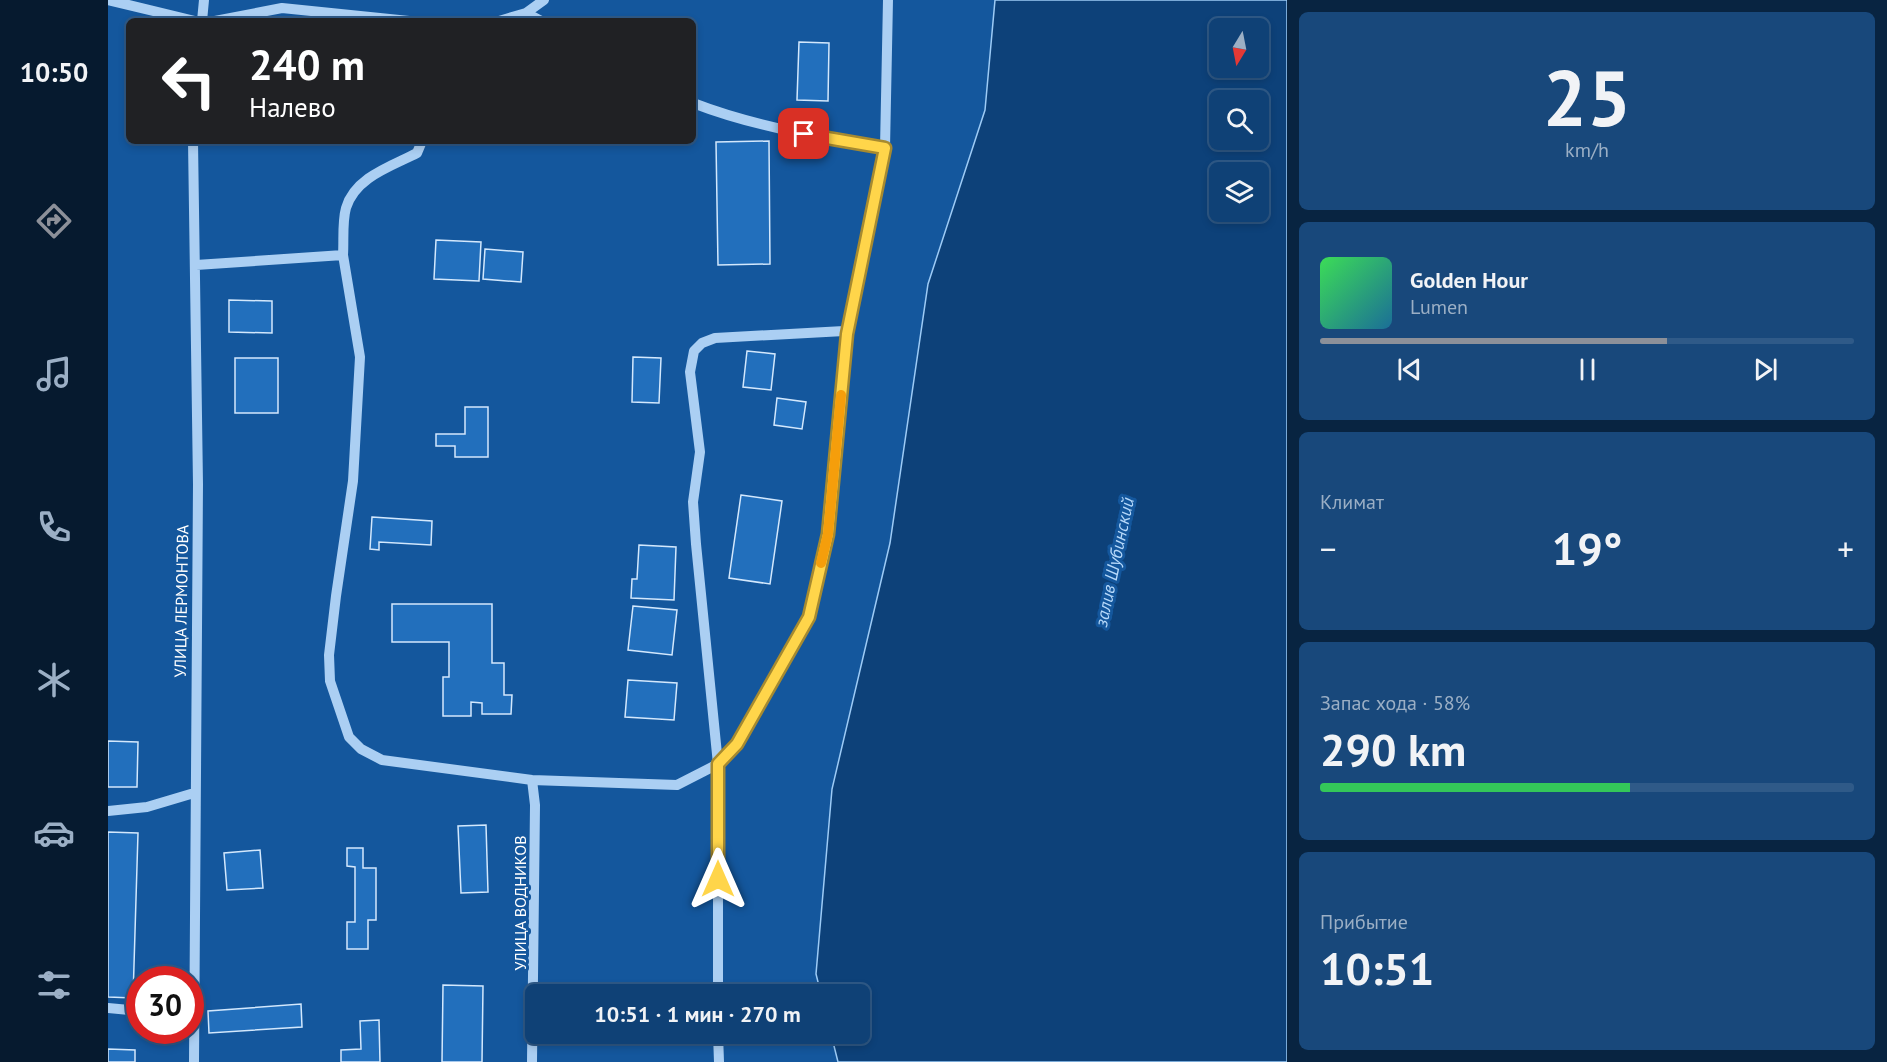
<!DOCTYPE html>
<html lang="ru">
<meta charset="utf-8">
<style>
body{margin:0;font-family:"PT Sans",sans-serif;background:#18487b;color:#f1f3f6;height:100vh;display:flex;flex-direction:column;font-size:22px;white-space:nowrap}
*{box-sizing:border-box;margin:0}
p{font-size:20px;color:#9bafc5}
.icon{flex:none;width:33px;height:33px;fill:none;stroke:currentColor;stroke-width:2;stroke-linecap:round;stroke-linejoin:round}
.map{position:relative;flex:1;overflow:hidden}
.sheet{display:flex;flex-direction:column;gap:12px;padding:12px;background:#082441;width:600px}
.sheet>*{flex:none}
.top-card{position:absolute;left:18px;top:18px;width:570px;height:126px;border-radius:9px;box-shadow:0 3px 9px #0003,0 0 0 2px #2f5a88;background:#202124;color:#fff;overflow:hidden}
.needle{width:39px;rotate:190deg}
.fabs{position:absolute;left:1101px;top:18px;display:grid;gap:12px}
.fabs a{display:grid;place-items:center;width:60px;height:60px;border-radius:9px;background:#0f4176;box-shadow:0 3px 9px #0003,0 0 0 2px #2f5a88;font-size:30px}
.speed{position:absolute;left:18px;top:966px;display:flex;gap:12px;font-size:30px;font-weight:700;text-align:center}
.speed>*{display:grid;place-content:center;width:78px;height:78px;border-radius:50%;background:#0f4176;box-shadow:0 3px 9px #0003,0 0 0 2px #2f5a88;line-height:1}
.speed .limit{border:9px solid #d22;background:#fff;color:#111}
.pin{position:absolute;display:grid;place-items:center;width:51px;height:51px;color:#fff;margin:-26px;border-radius:12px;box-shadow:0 3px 9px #0006}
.me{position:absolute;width:66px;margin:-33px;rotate:0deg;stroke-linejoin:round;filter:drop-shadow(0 0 4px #0008)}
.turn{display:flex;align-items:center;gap:21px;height:126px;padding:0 24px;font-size:27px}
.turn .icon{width:78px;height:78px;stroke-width:2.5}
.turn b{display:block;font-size:42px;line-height:51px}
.big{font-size:45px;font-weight:700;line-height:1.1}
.sheet .widget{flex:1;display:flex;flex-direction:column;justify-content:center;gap:9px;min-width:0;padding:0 21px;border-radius:9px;background:#18487b}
.sheet .dial{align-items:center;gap:0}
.dial b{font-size:78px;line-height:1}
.song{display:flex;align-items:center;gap:18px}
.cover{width:72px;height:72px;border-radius:9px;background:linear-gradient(135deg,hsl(130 70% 55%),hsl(200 70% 35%))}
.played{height:6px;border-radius:3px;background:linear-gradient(90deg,#8c9099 65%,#2f5a88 65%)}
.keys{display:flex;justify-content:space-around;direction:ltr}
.heat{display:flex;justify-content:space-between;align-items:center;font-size:33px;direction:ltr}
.charge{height:9px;border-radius:4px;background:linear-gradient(90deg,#34c759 58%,#2f5a88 0)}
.trip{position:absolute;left:417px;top:984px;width:345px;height:60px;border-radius:9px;background:#0f4176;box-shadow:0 3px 9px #0003,0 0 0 2px #2f5a88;font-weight:700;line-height:60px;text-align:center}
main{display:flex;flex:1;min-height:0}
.tabs{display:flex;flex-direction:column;width:108px;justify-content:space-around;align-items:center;background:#061a2f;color:#9bafc5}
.tabs .icon{width:42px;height:42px}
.tabs .current{color:#8c9099}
.tabs b{font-size:27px;color:#f1f3f6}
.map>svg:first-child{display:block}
.water{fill:#0d4179;stroke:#9dcbf6;stroke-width:1.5;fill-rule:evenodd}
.building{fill:#226fbc;stroke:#d3e8fd;stroke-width:1.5}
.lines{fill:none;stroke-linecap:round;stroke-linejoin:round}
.minor{stroke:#abcff3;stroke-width:10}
.route-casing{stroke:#a68a30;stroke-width:15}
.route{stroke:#ffd54a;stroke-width:10}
.slow{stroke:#f59e0b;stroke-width:10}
.labels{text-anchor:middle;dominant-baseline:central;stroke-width:6;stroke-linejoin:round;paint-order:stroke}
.street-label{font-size:16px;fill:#fff;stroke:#14579d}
.water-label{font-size:18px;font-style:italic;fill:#b7d9fa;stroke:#14579d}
</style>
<main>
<nav class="tabs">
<b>10:50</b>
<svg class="icon current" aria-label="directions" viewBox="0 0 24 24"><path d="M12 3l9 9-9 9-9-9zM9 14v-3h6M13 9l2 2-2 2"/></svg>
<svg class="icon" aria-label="music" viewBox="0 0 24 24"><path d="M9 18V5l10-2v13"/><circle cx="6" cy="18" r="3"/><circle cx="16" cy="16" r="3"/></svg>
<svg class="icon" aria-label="phone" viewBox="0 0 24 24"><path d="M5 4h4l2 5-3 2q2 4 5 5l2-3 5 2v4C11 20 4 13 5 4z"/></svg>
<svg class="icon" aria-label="climate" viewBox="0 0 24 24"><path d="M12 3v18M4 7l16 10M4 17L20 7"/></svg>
<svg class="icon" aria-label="car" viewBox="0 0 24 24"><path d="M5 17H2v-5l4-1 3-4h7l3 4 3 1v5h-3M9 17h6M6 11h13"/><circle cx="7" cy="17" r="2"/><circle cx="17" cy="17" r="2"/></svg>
<svg class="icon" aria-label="filters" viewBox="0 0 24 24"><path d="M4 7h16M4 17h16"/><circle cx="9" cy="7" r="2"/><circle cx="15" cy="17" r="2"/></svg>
</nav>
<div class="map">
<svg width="1179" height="1062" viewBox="0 0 1179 1062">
<rect width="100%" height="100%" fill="#14579d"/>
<path class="water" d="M887 0H1179V1062H730L723 1034H752V994H713L708 974 724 789 782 543 820 284 877 110ZM1112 28H1150V68H1112ZM1112 100H1150V140H1112ZM1112 172H1150V212H1112Z"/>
<path class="building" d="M691 42 721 43 720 101 689 100Z
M661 141 662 264 610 265 608 142Z
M328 240 373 242 371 281 326 279Z
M377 249 415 252 413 282 375 279Z
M121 300 164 301V333L121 332Z
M639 351 667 354 663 390 635 387Z
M525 357 553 358 551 403 524 402Z
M127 358H170V413H127Z
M669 398 698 402 694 429 666 425Z
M357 407H380V457H347V446H328V434H357Z
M633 495 674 501 662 584 621 578Z
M264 517 324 521 323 545 271 542V550L262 549Z
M531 545 568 547 566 600 523 598 524 579H529Z
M284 604H384V663H396V695H404L403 714H374V703L363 702V716H335V677H341V642H284Z
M525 606 569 610 564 655 520 650Z
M520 680 569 683 566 720 517 717Z
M0 741 30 742 29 787H0Z
M378 825 380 892 353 893 350 826Z
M0 832 30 833 25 998 0 997Z
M239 848H255V868H268V920H260V949H239V922H247V867L239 866Z
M152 850 155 888 119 890 116 853Z
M335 985 375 986 374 1062H334Z
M193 1004 194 1027 101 1033 100 1011Z
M271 1020 272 1062H233V1050L253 1049 252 1021Z
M0 1049 27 1050V1062H0Z"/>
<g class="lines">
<path class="minor" d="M0 0 87 21
M418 13 433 21
M94 21 96 0
M107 21 174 8 301 21
M391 21 418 13 436 0
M585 103C647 127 712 137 777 148
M85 141 90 484 86 1062
M235 255 252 357 245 481 228 596 221 655 222 681 241 737 253 749 274 760 424 780 569 785 610 764 588 544 585 502 592 452 582 372 586 351 594 343 607 338 736 331 739 334
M88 265 235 255C236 240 234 222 238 208 247 177 284 166 309 153L314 141
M424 780 427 805 424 1062
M0 811 39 807 86 793
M610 994V764L629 745 701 617 720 533 739 334 777 148 780 0
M0 1008 32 1011
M610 1034 611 1062"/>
</g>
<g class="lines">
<defs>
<path id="route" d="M610 879V764L629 744 701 617 720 534 739 334 777 148 696 134"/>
</defs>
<use href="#route" class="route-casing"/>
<use href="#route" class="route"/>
<path class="slow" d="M713 563 720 534 733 395"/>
</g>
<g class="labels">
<g class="street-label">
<text transform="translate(73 601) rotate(-89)">УЛИЦА ЛЕРМОНТОВА</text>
<text transform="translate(412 903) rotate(-90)">УЛИЦА ВОДНИКОВ</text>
</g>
<g class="water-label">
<text transform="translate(1006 562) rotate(-78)">залив Шубинский</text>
</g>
</g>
</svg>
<div class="fabs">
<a><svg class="needle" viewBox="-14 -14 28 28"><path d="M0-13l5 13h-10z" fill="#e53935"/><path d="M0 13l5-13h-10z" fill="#9bafc5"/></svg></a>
<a><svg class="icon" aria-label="search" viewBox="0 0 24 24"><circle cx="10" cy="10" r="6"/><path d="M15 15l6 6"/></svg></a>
<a><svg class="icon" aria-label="layers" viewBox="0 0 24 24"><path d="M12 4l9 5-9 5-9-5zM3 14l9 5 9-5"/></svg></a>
</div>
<div class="speed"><div class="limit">30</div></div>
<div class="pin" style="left:696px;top:134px;background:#d93025"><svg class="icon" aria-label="arrive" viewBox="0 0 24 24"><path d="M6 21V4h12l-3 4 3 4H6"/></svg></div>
<svg class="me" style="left:610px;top:879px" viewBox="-20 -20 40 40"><path d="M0-17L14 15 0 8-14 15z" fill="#ffd54a" stroke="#fff" stroke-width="4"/></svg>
<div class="trip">10:51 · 1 мин · 270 m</div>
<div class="top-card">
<div class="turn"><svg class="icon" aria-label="left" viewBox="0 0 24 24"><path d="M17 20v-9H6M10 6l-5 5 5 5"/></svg><div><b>240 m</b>Налево</div></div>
</div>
</div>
<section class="sheet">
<div class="widget dial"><b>25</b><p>km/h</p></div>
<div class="widget">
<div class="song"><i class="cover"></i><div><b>Golden Hour</b><p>Lumen</p></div></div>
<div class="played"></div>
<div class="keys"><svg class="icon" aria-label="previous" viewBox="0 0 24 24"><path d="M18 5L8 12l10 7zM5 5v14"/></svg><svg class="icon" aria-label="pause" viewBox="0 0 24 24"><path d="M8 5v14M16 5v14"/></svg><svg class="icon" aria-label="next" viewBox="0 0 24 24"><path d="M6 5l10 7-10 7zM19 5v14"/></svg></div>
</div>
<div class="widget"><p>Климат</p>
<div class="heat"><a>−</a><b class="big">19°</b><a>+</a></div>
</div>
<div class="widget"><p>Запас хода · 58%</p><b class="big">290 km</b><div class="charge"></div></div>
<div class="widget"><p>Прибытие</p><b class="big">10:51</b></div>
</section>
</main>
